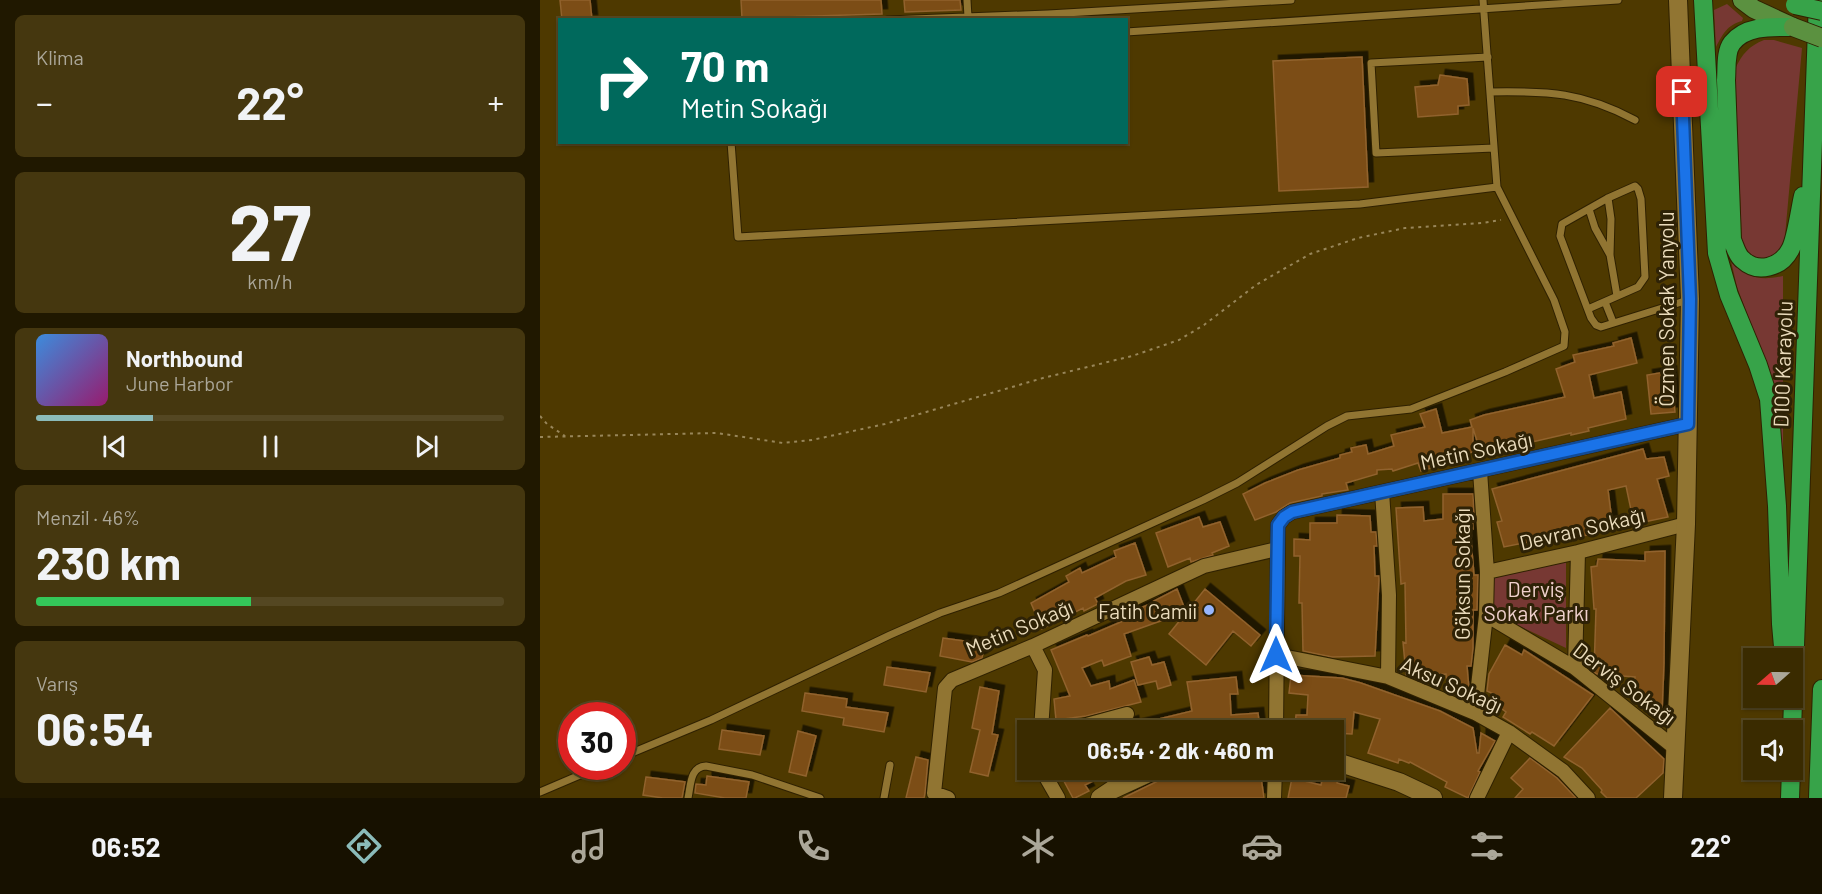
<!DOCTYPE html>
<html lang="tr">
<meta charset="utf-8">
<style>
body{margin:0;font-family:Barlow,sans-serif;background:#45370f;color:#f1f3f6;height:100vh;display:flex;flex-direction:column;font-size:22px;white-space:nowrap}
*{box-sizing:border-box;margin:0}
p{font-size:20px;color:#aba799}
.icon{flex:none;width:33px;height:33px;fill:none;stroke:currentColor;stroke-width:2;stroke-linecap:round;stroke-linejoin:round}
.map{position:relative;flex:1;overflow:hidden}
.panel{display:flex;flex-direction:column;gap:15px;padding:15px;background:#201800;width:540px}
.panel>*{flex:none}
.hud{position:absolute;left:18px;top:18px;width:570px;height:126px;border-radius:0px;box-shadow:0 2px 4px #0004,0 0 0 2px #544722;background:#00695c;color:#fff;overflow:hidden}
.needle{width:39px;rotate:250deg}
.fabs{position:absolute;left:1203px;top:648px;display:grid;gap:12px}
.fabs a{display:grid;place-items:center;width:60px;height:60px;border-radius:0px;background:#3a2b00;box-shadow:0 2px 4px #0004,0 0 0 2px #544722;font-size:30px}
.speed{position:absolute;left:18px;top:702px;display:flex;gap:12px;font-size:30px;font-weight:700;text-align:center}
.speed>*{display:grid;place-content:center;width:78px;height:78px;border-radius:50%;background:#3a2b00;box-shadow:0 2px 4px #0004,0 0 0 2px #544722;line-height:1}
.speed .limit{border:9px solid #d22;background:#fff;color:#111}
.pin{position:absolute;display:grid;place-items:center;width:51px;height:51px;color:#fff;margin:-26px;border-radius:12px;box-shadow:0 3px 9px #0006}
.me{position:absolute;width:66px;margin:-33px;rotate:0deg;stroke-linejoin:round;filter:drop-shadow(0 0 4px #0008)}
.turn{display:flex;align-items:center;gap:21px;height:126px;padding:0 24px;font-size:27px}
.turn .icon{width:78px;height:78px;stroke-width:2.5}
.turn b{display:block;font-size:42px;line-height:51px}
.big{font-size:45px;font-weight:700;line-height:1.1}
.panel .tile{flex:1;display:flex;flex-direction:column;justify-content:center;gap:9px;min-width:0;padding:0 21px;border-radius:9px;background:#45370f}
.panel .dial{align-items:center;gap:0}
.dial b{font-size:78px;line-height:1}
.song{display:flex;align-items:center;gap:18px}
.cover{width:72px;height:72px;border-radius:9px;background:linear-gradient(135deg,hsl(210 70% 55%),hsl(320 70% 35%))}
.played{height:6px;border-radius:3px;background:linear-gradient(90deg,#8bbbb9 25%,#544722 25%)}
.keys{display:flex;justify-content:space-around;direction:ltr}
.heat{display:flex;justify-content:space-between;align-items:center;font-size:33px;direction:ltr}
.charge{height:9px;border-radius:4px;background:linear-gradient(90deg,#34c759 46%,#544722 0)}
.trip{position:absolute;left:477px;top:720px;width:327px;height:60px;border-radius:0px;background:#3a2b00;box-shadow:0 2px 4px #0004,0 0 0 2px #544722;font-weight:700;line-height:60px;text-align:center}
.dock{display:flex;height:96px;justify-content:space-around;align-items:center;background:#171100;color:#aba799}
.dock .icon{width:42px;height:42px}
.dock .on{color:#8bbbb9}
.dock b{font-size:27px;color:#f1f3f6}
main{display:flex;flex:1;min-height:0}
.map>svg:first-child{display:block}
.green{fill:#773833}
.building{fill:#7c4e15;stroke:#91622d;stroke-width:1.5;filter:url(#shadow)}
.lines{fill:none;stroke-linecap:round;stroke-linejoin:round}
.lane-casing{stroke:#2f2100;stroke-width:9}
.street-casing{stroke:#2f2100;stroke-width:16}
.secondary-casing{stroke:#2f2100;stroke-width:20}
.primary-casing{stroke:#2f2100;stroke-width:20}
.highway-casing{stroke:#2f2100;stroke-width:20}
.path{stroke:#988659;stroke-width:2;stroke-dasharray:3 4.5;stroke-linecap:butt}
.lane{stroke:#917532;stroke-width:7}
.street{stroke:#917532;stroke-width:14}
.secondary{stroke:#917532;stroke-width:18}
.primary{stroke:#5b9140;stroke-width:18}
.highway{stroke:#37a349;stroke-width:18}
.primary-bridge-casing{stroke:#2f2100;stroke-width:20;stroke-linecap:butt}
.highway-bridge-casing{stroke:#2f2100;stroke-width:20;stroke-linecap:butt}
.primary-bridge{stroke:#5b9140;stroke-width:18}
.highway-bridge{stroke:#37a349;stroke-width:18}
.route-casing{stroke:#114b97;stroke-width:15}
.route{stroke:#1a73e8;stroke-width:10}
.poi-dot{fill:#97b6fd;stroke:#2e2206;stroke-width:2}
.labels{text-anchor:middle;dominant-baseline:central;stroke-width:6;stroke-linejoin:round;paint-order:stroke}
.street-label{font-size:21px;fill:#eadbbb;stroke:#2e2206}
.park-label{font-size:21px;fill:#efd0cc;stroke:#2e2206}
.poi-label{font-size:21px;fill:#eadbbb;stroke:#2e2206;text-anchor:end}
</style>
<main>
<section class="panel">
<div class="tile"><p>Klima</p>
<div class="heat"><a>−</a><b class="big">22°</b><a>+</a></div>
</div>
<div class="tile dial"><b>27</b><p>km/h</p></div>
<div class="tile">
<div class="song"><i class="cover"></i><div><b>Northbound</b><p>June Harbor</p></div></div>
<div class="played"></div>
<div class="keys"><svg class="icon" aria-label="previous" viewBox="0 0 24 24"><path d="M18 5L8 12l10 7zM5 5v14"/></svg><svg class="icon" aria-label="pause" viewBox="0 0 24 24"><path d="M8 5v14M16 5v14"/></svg><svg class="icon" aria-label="next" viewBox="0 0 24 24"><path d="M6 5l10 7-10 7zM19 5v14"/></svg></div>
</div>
<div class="tile"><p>Menzil · 46%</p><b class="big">230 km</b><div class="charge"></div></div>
<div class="tile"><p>Varış</p><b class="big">06:54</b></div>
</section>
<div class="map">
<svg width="1282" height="798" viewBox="0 0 1282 798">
<defs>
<filter id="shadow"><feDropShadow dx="5.5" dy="-5.5" stdDeviation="0" flood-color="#0009"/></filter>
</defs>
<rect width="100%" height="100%" fill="#4e3900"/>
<path class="green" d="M1187 4 1203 18 1202 21C1187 25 1183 34 1176 47L1174 10Z
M1224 40H1234L1262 48 1244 247C1234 257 1227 260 1213 258L1202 243 1195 69C1202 54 1209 46 1224 40Z
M1191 261C1209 278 1219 281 1243 276V474L1228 369 1197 287Z
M1026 561V648L954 614 951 579Z"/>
<path class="building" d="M20 0H50L52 20H22Z
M201 0H341L342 14 202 18Z
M364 0H420L421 10 365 12Z
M822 57 828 187 739 191 733 61Z
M900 75 927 79 929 105 918 106V114L878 117 875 87 898 85Z
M1091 338 1097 363 1049 375 1054 398 1081 392 1086 419 1048 428 1049 431 1031 435V433L941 454 933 428V452L894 463 895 467 881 471 878 463 853 471 852 469 837 470V474L806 483 808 490 782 494V496L750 503 736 512 715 520 703 494 725 483 758 470 800 458V455L812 452 811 448 826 445 828 454 854 446 851 435 885 427 880 414 896 409 902 433 932 427 930 420 944 415 1025 397 1016 369 1035 362 1033 355 1074 346 1073 343Z
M1131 371 1135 412 1111 414 1107 375Z
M1103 449 1106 459 1124 457 1129 476 1117 479 1128 517 1094 524 1086 486 1068 490 1073 529 1050 535 1009 538 964 547 957 522 962 521 952 489Z
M903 494H933L934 515H932L933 529H930L934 575H938L937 610H933V648L931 666H927L929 689 908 692 906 674 870 676 866 675 863 642 866 643 865 583 861 584 856 508 883 507 884 521 903 519Z
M797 515 830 516 831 532H836L837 546H834L835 576H839V579L835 656 792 657 763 651 762 603H759L760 556H754V539L770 540V523H797Z
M659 517 663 527 680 522 689 546 672 553 673 555 651 562 650 558 628 567 616 533Z
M595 543 606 575 586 581 555 598 558 604 544 611 543 608 502 629 491 603 529 582 526 576 540 568 542 573 576 557 574 551Z
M1125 551 1124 663 1122 713 1114 716 1099 704 1100 698 1094 697 1095 677 1057 674 1054 672 1056 609H1054L1051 567 1057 566 1058 559 1105 561V552Z
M637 589 646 612 584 634 591 656 564 666 562 660 542 668 551 686 569 681 570 689 594 680 601 702 546 716 516 720 514 699 530 696 511 650 547 635 548 636 583 621 581 616 615 602 614 601Z
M665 589 720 635 711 646 693 631 666 665 629 634Z
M403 638 445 644 442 658 432 662 400 656Z
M965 645 982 655 984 650 1053 695 1014 746 992 732 990 734 963 717 966 712 954 703 958 696 947 691 949 674Z
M609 657 612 665 624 662 631 685 618 689 616 681 598 685 591 662Z
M347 667 390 673 386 692 344 685Z
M751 675 802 678 821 683 900 711 933 728 937 753H939L941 733 955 741 938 771 940 772 928 798 905 787 907 782 870 762 869 763 859 759 858 763 828 753 840 719 814 712 812 734 794 733V730H755L756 715H767L768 695 749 693Z
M696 677 698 694H690L691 715 718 713 720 730H582L581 725 593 721 594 725 652 711 647 682Z
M440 687 459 691 452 734 458 735 448 776 430 772 440 730 432 728Z
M265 693 307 699 306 707 348 713 344 732 303 725 304 718 262 711Z
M1070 708 1124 759 1123 773 1096 798H1067L1061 792 1062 790 1042 768 1024 757Z
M182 730 224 736 220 755 179 749Z
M258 731 276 736 266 776 249 772Z
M376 757 388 760 385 793 384 798H366Z
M990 758 1017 778 1036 798H975L983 789 971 778Z
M518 770H575L545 785 549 791 535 798H533Z
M648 770H720L724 798H583L622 779Z
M784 773 798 776 797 783 809 786 806 798H748L752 778 781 785Z
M167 776 209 782 206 798H185L155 793 156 784 166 785Z
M106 777 145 782 142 798H123L103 795Z"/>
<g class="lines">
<defs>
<path id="lane" d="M427 0 428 17
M347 20 508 14 751 0
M586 32 1078 0
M948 57 831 63 836 153 954 148
M950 92C1008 91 1043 92 1095 120
M191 142 198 237 820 204 957 187
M1068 198 1071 219 1070 255 1077 296
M1049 209 1055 228 1070 255
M1065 302 1073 322
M1048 309 1098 287 1105 277 1101 199 1098 189 1095 186 1068 198 1022 224 1020 236 1051 318 1056 325 1061 327 1148 300
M82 757 171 720 350 635 400 613 459 593 663 500 697 483 787 426 807 416 871 409 965 372 1024 346 1025 332 1014 300 957 187 943 0
M0 792 61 766
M148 798C151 784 150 767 166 766L212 775 280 798
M344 798 350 765"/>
<path id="street" d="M842 492 849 595 848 677
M947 572 1038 552 1146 524
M946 615 1035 668 1135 748
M493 646 505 670 501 730
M737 655 848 677 935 713 969 732 1023 771 1048 798
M1035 668 1038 552
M935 713 946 615 947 572 940 471
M528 730 587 714
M736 730 738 525 744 517 752 512 1148 424
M505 770 506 777 518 798
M408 798 394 793 405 688 412 680 493 646 664 566 737 549
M734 798 735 770
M937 798 969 732"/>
<path id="secondary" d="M794 761 859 782 893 798
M560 798 572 790 615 770
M1133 798 1146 524 1150 299 1138 0"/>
<path id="primary" d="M1202 0 1214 9 1253 27"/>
<path id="highway" d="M1163 0 1177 253 1189 295 1218 365 1229 399 1237 506 1241 624 1244 658
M1253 27C1233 27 1206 25 1192 43 1185 52 1187 69 1186 80L1192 240C1195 246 1197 256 1203 260 1218 274 1241 267 1250 250 1256 240 1260 209 1263 196
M1252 730 1278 0
M1250 798 1251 770
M1278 798 1282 689"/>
</defs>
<use href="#lane" class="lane-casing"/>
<use href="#street" class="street-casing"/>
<use href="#secondary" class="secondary-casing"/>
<use href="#primary" class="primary-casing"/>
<use href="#highway" class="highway-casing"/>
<path class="path" d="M0 416 7 424 25 436
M0 437 177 433 243 443 272 440 345 424 503 378 592 356 639 340 664 325 716 285 770 254 818 238 865 228 942 223 961 220"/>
<use href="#lane" class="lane"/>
<use href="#street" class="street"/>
<use href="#secondary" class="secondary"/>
<use href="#primary" class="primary"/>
<use href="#highway" class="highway"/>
<defs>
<path id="primary-bridge" d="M1253 27 1282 38"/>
<path id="highway-bridge" d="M1255 5 1282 11"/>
</defs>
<use href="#primary-bridge" class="primary-bridge-casing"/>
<use href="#highway-bridge" class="highway-bridge-casing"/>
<use href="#primary-bridge" class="primary-bridge"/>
<use href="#highway-bridge" class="highway-bridge"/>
</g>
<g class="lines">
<defs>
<path id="route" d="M736 655 738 525 744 517 752 512 1148 424 1150 299 1142 92"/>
</defs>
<use href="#route" class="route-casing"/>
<use href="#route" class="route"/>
</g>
<circle class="poi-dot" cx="669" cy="610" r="6"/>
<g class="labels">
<g class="street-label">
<text transform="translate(1125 309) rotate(-90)">Özmen Sokak Yanyolu</text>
<text transform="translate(1242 364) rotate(-88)">D100 Karayolu</text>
<text transform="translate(936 450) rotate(-12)">Metin Sokağı</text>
<text transform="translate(1042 528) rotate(-13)">Devran Sokağı</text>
<text transform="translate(921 574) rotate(-90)">Göksun Sokağı</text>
<text transform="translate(479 627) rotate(-23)">Metin Sokağı</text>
<text transform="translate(1085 683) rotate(37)">Derviş Sokağı</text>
<text transform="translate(912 684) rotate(24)">Aksu Sokağı</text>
</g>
<g class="park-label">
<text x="996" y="588">Derviş<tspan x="996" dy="24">Sokak Parkı</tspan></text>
</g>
<g class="poi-label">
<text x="657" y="610">Fatih Camii</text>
</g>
</g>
</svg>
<div class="fabs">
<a><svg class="needle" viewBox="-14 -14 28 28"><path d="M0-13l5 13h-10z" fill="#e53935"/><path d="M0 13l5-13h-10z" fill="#aba799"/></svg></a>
<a><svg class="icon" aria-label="sound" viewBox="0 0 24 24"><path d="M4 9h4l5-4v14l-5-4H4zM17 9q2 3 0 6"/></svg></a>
</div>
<div class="speed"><div class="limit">30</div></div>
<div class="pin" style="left:1142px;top:92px;background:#d93025"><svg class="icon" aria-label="arrive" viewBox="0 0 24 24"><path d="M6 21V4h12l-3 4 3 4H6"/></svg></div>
<svg class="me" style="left:736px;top:655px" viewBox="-20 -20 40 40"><path d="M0-17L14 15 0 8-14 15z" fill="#1a73e8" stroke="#fff" stroke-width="4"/></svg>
<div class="trip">06:54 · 2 dk · 460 m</div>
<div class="hud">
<div class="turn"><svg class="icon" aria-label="right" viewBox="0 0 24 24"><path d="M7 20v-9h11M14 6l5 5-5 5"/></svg><div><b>70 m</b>Metin Sokağı</div></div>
</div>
</div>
</main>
<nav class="dock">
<b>06:52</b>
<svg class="icon on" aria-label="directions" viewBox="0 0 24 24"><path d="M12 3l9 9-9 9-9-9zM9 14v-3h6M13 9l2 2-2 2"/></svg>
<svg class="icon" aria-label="music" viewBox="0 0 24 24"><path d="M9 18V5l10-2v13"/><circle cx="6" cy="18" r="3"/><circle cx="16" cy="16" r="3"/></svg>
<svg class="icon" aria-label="phone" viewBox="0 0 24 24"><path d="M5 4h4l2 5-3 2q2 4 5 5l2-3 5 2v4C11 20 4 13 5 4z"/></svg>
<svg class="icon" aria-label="climate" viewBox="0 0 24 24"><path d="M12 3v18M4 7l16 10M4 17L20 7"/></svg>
<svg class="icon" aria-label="car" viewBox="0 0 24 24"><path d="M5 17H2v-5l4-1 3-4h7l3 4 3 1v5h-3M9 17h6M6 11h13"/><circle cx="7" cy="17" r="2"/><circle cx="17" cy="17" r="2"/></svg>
<svg class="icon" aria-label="filters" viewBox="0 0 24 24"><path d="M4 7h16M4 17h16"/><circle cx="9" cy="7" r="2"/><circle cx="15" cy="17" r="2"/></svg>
<b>22°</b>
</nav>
